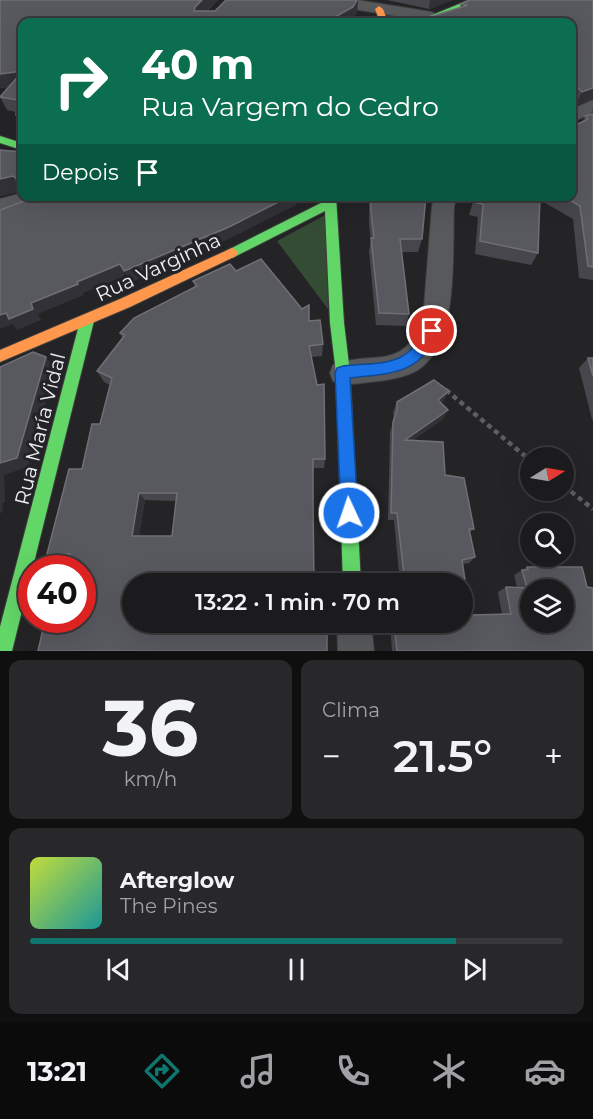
<!DOCTYPE html>
<html lang="pt">
<meta charset="utf-8">
<style>
body{margin:0;font-family:Montserrat,sans-serif;background:#28282a;color:#f1f3f6;height:100vh;display:flex;flex-direction:column;font-size:22px;white-space:nowrap}
*{box-sizing:border-box;margin:0}
p{font-size:20px;color:#a0a1a4}
.icon{flex:none;width:33px;height:33px;fill:none;stroke:currentColor;stroke-width:2;stroke-linecap:round;stroke-linejoin:round}
.map{position:relative;height:651px;overflow:hidden}
.drawer{display:flex;flex-direction:column;gap:9px;padding:9px;background:#0f0f10;flex:1}
.drawer>*{flex:none}
.banner{position:absolute;left:18px;top:18px;width:558px;height:183px;border-radius:12px;box-shadow:0 6px 24px #0002,0 0 0 2px #39393b;background:#0b6e4f;color:#fff;overflow:hidden}
.needle{width:39px;rotate:79deg}
.fabs{position:absolute;left:520px;top:447px;display:grid;gap:12px}
.fabs a{display:grid;place-items:center;width:54px;height:54px;border-radius:50%;background:#1b1b1d;box-shadow:0 6px 24px #0002,0 0 0 2px #39393b;font-size:30px}
.speed{position:absolute;left:18px;top:555px;display:flex;gap:12px;font-size:30px;font-weight:700;text-align:center}
.speed>*{display:grid;place-content:center;width:78px;height:78px;border-radius:50%;background:#1b1b1d;box-shadow:0 6px 24px #0002,0 0 0 2px #39393b;line-height:1}
.speed .limit{border:9px solid #d22;background:#fff;color:#111}
.pin{position:absolute;display:grid;place-items:center;width:51px;height:51px;color:#fff;margin:-26px;border:3px solid #fff;border-radius:50%;box-shadow:0 2px 6px #0007}
.me{position:absolute;width:66px;margin:-33px;rotate:357deg;stroke-linejoin:round;filter:drop-shadow(0 0 4px #0008)}
.turn{display:flex;align-items:center;gap:21px;height:126px;padding:0 24px;font-size:27px}
.turn .icon{width:78px;height:78px;stroke-width:2.5}
.turn b{display:block;font-size:42px;line-height:51px}
.then{display:flex;align-items:center;height:57px;padding:0 24px;background:#0003;gap:12px;font-size:22px}
.big{font-size:45px;font-weight:600;line-height:1.1}
.drawer .widget{flex:1;display:flex;flex-direction:column;justify-content:center;gap:9px;min-width:0;padding:0 21px;border-radius:12px;background:#28282a}
.drawer .dial{align-items:center;gap:0}
.dial b{font-size:78px;line-height:1}
.song{display:flex;align-items:center;gap:18px}
.cover{width:72px;height:72px;border-radius:9px;background:linear-gradient(135deg,hsl(70 70% 55%),hsl(180 70% 35%))}
.played{height:6px;border-radius:3px;background:linear-gradient(90deg,#0f766e 80%,#39393b 80%)}
.keys{display:flex;justify-content:space-around;direction:ltr}
.heat{display:flex;justify-content:space-between;align-items:center;font-size:33px;direction:ltr}
.drawer .tiles{flex:1;display:grid;gap:9px;grid-template-columns:1fr 1fr}
.widget:last-child{grid-column:span 2}
.trip{position:absolute;left:122px;top:573px;width:351px;height:60px;border-radius:30px;background:#1b1b1d;box-shadow:0 6px 24px #0002,0 0 0 2px #39393b;font-weight:600;line-height:60px;text-align:center}
.menu{display:flex;height:96px;justify-content:space-around;align-items:center;background:#0b0b0c;color:#a0a1a4}
.menu .icon{width:42px;height:42px}
.menu .selected{color:#0f766e}
.menu b{font-size:27px;color:#f1f3f6}
.map>svg:first-child{display:block}
.green{fill:#344b34}
.lines{fill:none;stroke-linecap:round;stroke-linejoin:round}
.street-casing{stroke:#3e3f41;stroke-width:2}
.fast-casing{stroke:#3e3f41;stroke-width:2}
.slow-casing{stroke:#3e3f41;stroke-width:2}
.path{stroke:#5e5e60;stroke-width:4.5;stroke-dasharray:5 4;stroke-linecap:butt}
.street{fill:#58595b;fill-rule:evenodd}
.fast{fill:#63d668;fill-rule:evenodd}
.slow{fill:#ff974d;fill-rule:evenodd}
.wall{fill:#47464d;fill-rule:evenodd}
.shaded-wall{fill:#313137}
.building{fill:#58585f;stroke:#706f76;stroke-width:1.5;fill-rule:evenodd}
.route{fill:#1a73e8;stroke:#114b97;stroke-width:1.5}
.labels{text-anchor:middle;dominant-baseline:central;stroke-width:6;stroke-linejoin:round;paint-order:stroke}
.street-label{font-size:20px;fill:#edeef1;stroke:#232328}
</style>
<div class="map">
<svg width="593" height="651" viewBox="0 0 593 651">
<rect width="100%" height="100%" fill="#242427"/>
<path class="green" d="M327 214 328 309 277 241Z"/>
<g class="lines">
<defs>
<path id="street" d="M321 0H357L432 12 440 17 432 22 329 5Z
M593 100V113L572 122V109Z
M22 193V196H52L50 201 0 215V199Z
M435 196H457L454 206C452 250 459 336 423 366 412 376 393 379 379 381 364 382 348 387 333 381L330 373 333 365C376 349 401 373 423 320L432 206Z
M337 622H371L374 651H338Z"/>
<path id="fast" d="M469 0H481L425 22H415Z
M0 136 22 143V150L0 143Z
M324 196H336L344 323 350 373 361 584H343L336 373 330 323 325 211 236 256 232 258 226 253 228 250 325 201Z
M87 315 92 317 94 321 12 651H0V627L80 321 82 317Z"/>
<path id="slow" d="M379 6 383 9 388 22H380L375 9Z
M232 248 236 250 238 253 236 256 130 307 0 362V350L120 299Z"/>
</defs>
<use href="#street" class="street-casing"/>
<use href="#fast" class="fast-casing"/>
<use href="#slow" class="slow-casing"/>
<path class="path" d="M446 390 531 461
M564 486 593 509"/>
<use href="#street" class="street"/>
<use href="#fast" class="fast"/>
<use href="#slow" class="slow"/>
</g>
<path class="wall" d="M0 0H218L207 11H215L226 0H358L357 12 352 20 347 22H22V129L16 115V112L7 110 0 97 9 87 0 88Z
M387 0H453L429 9Z
M593 0V99L575 105 572 101V22L460 7 461 4Z
M593 108V282V280L579 278 573 219 540 200 538 253 531 265 475 254 478 217 469 215 473 202 476 196H572L582 122 585 116 590 115Z
M0 150 22 152V192L21 191 0 196Z
M369 196H400L422 239 418 252H402L409 314 406 326 376 325 369 251 371 241 369 224Z
M236 271 309 321 323 344 322 356 311 357 325 459 324 468H313L82 620 69 560H57L47 554 100 424 110 385 104 382 97 371 122 338 120 333 195 287 193 281ZM145 500 176 501 172 536H139Z
M588 358H593V421L592 419 579 368Z
M444 400 441 403 443 419 413 440 445 475 474 529 470 532 475 557 469 563 463 564V586L470 615 502 614 498 592 506 587H517L514 575 527 567 593 651H392L390 622H462V584H400L394 520H388L390 432 394 419 393 412 397 402Z"/>
<path class="shaded-wall" d="M202 0H218L196 20 195 7Z
M358 0 357 12 352 20 347 22H326Z
M430 0H453L429 9Z
M22 71V85L0 88V74Z
M593 88V99L575 105 582 92Z
M13 176 21 191 0 196V179Z
M22 177V190L16 178Z
M290 196H304L296 205 231 238 129 283 124 271Z
M120 264 125 276 83 293 77 282Z
M78 284 84 295 38 314 41 320 17 330 13 324 0 329V315Z
M46 357 55 369 28 467 4 475 5 502 2 503 3 512 0 513V463Z
M449 391 444 400 434 410 438 400Z
M448 410 443 419 401 448 405 440Z
M139 493 145 500 138 542 132 536Z"/>
<path class="building" d="M0 0H202L195 7 194 11H215L226 0H357L353 7 326 22 319 17 315 22H22V71L0 74Z
M470 0H593V88L582 92 572 82V22H414L468 5 461 4Z
M22 72V117L16 115 18 100 0 97Z
M593 114V267L588 266 580 206 563 196H572V127L588 119 585 116Z
M0 150 22 152V177L16 178 13 176 0 179Z
M37 196H290L229 227 124 271 120 264 77 282 78 284 31 303 33 309 9 319 6 313 0 315V210Z
M371 196H400L402 201 411 196H426L422 239H400L409 314 379 313 371 238H374L371 211Z
M476 196H540L538 253 480 241 483 204 473 202Z
M261 259 302 309 309 305V321L320 320 323 344 309 346 317 385 324 384 325 459H313V502L314 584H132V622H327V651H38L45 620H82V568H68L70 554H47L69 469H82L92 424H100L112 378 97 371 125 335 120 333 134 318 197 286 193 281 230 264 236 271ZM139 493H177L172 536H132Z
M33 352 46 357 17 458 0 463V367Z
M588 358H593V376Z
M434 380 449 391 438 400 448 410 405 440 443 442 445 475 464 478 474 529H469L475 557 462 560 465 580 463 586H466L470 615 511 614 506 587 527 588 522 570H528L527 567H582L587 587 593 588V651H397L394 622H462V584H405L397 513H391L393 422 397 410V402ZM531 590H564V622H531Z"/>
<path class="route" d="M432 325 436 327 438 331C421 375 391 373 350 378L358 513 355 519 349 522 343 519 341 513 335 373 337 368 343 366C383 362 407 368 427 327Z"/>
<g class="labels">
<g class="street-label">
<text transform="translate(158 267) rotate(-25)">Rua Varginha</text>
<text transform="translate(40 429) rotate(-76)">Rua María Vidal</text>
</g>
</g>
</svg>
<div class="fabs">
<a><svg class="needle" viewBox="-14 -14 28 28"><path d="M0-13l5 13h-10z" fill="#e53935"/><path d="M0 13l5-13h-10z" fill="#a0a1a4"/></svg></a>
<a><svg class="icon" aria-label="search" viewBox="0 0 24 24"><circle cx="10" cy="10" r="6"/><path d="M15 15l6 6"/></svg></a>
<a><svg class="icon" aria-label="layers" viewBox="0 0 24 24"><path d="M12 4l9 5-9 5-9-5zM3 14l9 5 9-5"/></svg></a>
</div>
<div class="speed"><div class="limit">40</div></div>
<div class="pin" style="left:432px;top:331px;background:#d93025"><svg class="icon" aria-label="arrive" viewBox="0 0 24 24"><path d="M6 21V4h12l-3 4 3 4H6"/></svg></div>
<svg class="me" style="left:349px;top:513px" viewBox="-20 -20 40 40"><circle r="17" fill="#1a73e8" stroke="#fff" stroke-width="3"/><path d="M0-11L8 9 0 5-8 9z" fill="#fff"/></svg>
<div class="trip">13:22 · 1 min · 70 m</div>
<div class="banner">
<div class="turn"><svg class="icon" aria-label="right" viewBox="0 0 24 24"><path d="M7 20v-9h11M14 6l5 5-5 5"/></svg><div><b>40 m</b>Rua Vargem do Cedro</div></div>
<div class="then">Depois<svg class="icon" aria-label="arrive" viewBox="0 0 24 24"><path d="M6 21V4h12l-3 4 3 4H6"/></svg></div>
</div>
</div>
<section class="drawer">
<div class="tiles">
<div class="widget dial"><b>36</b><p>km/h</p></div>
<div class="widget"><p>Clima</p>
<div class="heat"><a>−</a><b class="big">21.5°</b><a>+</a></div>
</div>
<div class="widget">
<div class="song"><i class="cover"></i><div><b>Afterglow</b><p>The Pines</p></div></div>
<div class="played"></div>
<div class="keys"><svg class="icon" aria-label="previous" viewBox="0 0 24 24"><path d="M18 5L8 12l10 7zM5 5v14"/></svg><svg class="icon" aria-label="pause" viewBox="0 0 24 24"><path d="M8 5v14M16 5v14"/></svg><svg class="icon" aria-label="next" viewBox="0 0 24 24"><path d="M6 5l10 7-10 7zM19 5v14"/></svg></div>
</div>
</div>
</section>
<nav class="menu">
<b>13:21</b>
<svg class="icon selected" aria-label="directions" viewBox="0 0 24 24"><path d="M12 3l9 9-9 9-9-9zM9 14v-3h6M13 9l2 2-2 2"/></svg>
<svg class="icon" aria-label="music" viewBox="0 0 24 24"><path d="M9 18V5l10-2v13"/><circle cx="6" cy="18" r="3"/><circle cx="16" cy="16" r="3"/></svg>
<svg class="icon" aria-label="phone" viewBox="0 0 24 24"><path d="M5 4h4l2 5-3 2q2 4 5 5l2-3 5 2v4C11 20 4 13 5 4z"/></svg>
<svg class="icon" aria-label="climate" viewBox="0 0 24 24"><path d="M12 3v18M4 7l16 10M4 17L20 7"/></svg>
<svg class="icon" aria-label="car" viewBox="0 0 24 24"><path d="M5 17H2v-5l4-1 3-4h7l3 4 3 1v5h-3M9 17h6M6 11h13"/><circle cx="7" cy="17" r="2"/><circle cx="17" cy="17" r="2"/></svg>
</nav>
